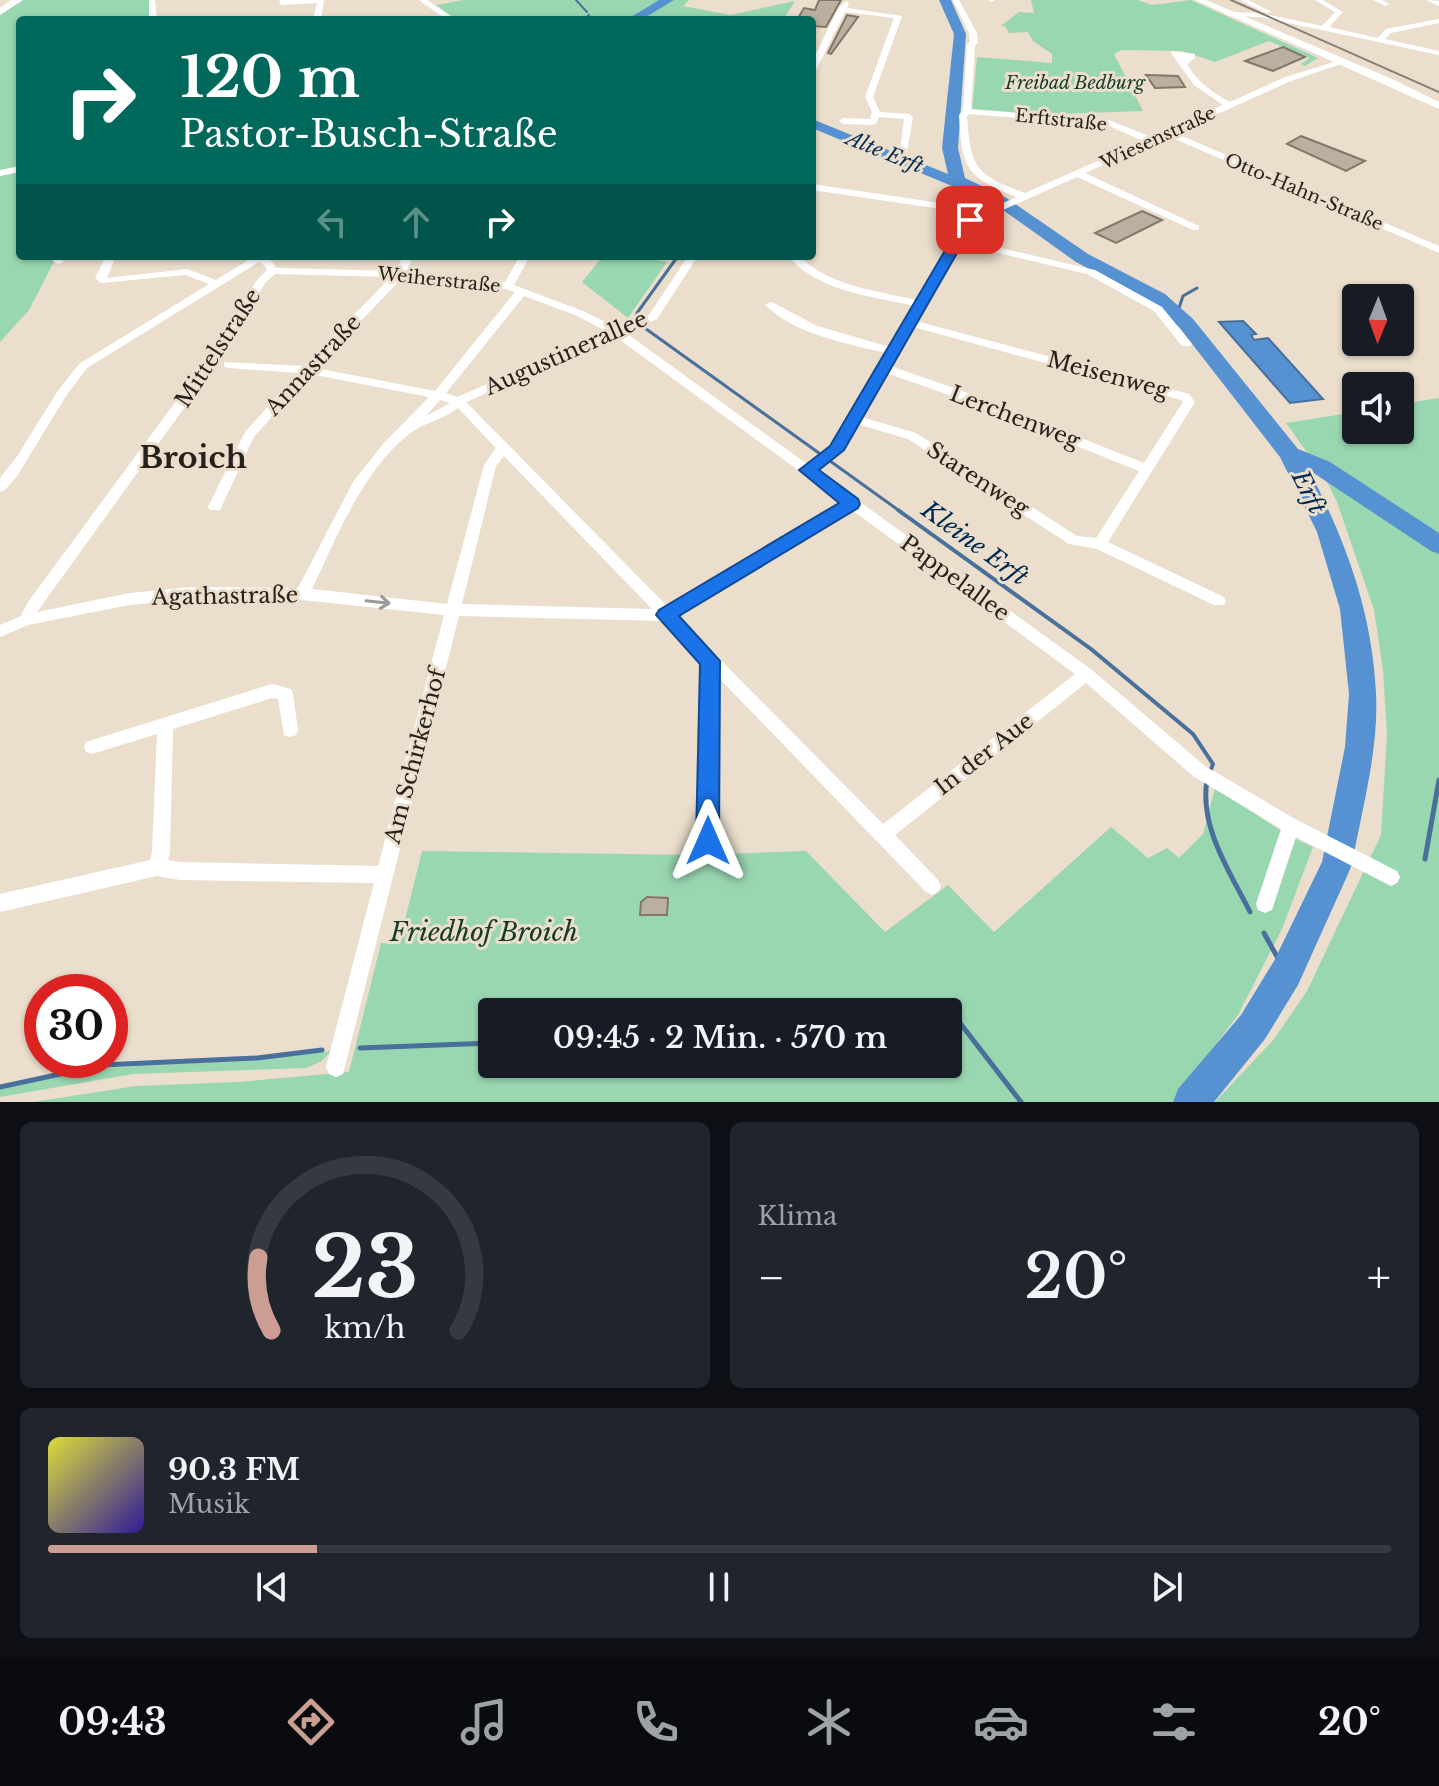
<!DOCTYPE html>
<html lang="de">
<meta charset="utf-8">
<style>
body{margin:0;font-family:"Libre Baskerville",serif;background:#20242c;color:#f1f3f6;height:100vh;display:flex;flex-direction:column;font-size:30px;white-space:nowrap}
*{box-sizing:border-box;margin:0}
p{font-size:26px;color:#9ea1a6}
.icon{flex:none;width:44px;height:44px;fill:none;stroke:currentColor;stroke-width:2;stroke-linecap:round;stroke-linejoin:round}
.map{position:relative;height:1102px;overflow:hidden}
.drawer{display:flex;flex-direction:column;gap:20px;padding:20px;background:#0d0f14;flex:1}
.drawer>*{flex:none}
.hud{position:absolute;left:16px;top:16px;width:800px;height:244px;border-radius:8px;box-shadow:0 2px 6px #0004;background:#00695c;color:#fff;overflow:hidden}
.needle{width:52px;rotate:181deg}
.tools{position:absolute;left:1342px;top:284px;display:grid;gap:16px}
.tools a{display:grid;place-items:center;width:72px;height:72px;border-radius:8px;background:#171b24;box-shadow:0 2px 6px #0004;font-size:40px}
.speed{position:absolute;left:24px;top:974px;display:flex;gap:16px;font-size:40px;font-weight:700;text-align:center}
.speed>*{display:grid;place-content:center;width:104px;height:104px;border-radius:50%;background:#171b24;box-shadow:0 2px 6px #0004;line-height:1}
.speed .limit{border:12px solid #d22;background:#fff;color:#111}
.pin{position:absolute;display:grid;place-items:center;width:68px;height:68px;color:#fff;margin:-34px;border-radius:16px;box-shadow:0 4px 12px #0006}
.me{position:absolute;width:88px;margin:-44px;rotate:0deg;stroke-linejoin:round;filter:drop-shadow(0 0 6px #0008)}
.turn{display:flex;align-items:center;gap:28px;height:168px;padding:0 32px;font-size:36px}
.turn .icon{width:104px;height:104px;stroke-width:2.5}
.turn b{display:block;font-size:56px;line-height:68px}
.lanes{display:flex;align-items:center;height:76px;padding:0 32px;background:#0003;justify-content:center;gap:40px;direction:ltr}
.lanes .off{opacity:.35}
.big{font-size:60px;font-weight:600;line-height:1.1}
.drawer .tile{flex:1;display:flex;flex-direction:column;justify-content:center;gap:12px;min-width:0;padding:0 28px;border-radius:12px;background:#20242c}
.drawer .dial{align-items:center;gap:0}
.dial svg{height:208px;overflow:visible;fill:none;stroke:#363941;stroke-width:7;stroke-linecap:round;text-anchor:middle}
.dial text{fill:#f1f3f6;stroke:none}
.song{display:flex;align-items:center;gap:24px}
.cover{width:96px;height:96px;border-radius:12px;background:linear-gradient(135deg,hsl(60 70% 55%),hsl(250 70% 35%))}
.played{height:8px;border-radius:4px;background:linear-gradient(90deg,#cc9e93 20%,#363941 20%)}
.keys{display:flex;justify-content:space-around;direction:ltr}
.heat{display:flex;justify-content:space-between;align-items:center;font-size:44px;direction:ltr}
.drawer .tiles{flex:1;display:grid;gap:20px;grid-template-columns:1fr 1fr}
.tile:last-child{grid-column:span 2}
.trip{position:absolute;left:478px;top:998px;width:484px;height:80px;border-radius:8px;background:#171b24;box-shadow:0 2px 6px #0004;font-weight:600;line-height:80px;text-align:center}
.tabs{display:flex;height:128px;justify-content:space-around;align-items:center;background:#090b0e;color:#9ea1a6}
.tabs .icon{width:56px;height:56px}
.tabs .active{color:#cc9e93}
.tabs b{font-size:36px;color:#f1f3f6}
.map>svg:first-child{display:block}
.green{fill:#99d7b1;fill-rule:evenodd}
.water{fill:#5692d2;stroke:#48709b;stroke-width:2}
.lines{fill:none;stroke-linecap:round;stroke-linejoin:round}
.stream-far3{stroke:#48709b;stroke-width:2}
.stream-far2{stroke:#48709b;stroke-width:3}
.stream-far1{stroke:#48709b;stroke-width:4}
.stream{stroke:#48709b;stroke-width:5}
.river{fill:#5692d2;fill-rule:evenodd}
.building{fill:#bbaf9f;stroke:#827768;stroke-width:2}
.minor{fill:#fff;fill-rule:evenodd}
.tertiary{fill:#fff;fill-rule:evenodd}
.secondary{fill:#fff;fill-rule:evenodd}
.rail{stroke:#877e72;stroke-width:2}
.oneway{stroke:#9d9b98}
.route{fill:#1a73e8;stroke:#114b97;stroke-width:2}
.labels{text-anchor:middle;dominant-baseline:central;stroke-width:6;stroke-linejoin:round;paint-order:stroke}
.far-park-label{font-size:18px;font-style:italic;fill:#153c27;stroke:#ebdecd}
.far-street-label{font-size:18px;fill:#26211b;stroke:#ebdecd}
.far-water-label{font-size:20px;font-style:italic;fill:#002952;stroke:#ebdecd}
.street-label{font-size:22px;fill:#26211b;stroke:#ebdecd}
.water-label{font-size:24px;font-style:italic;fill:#002952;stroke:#ebdecd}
.near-park-label{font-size:26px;font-style:italic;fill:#153c27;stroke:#ebdecd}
.district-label{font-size:30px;font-weight:bold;fill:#26211b;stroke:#ebdecd}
</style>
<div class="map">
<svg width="1439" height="1102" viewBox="0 0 1439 1102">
<rect width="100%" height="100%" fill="#ebdecd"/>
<path class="green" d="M22 0H151L149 20H20V256H57L29 310 0 342V15Z
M464 0H689L683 6 730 15 795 1 783 20H457L436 5Z
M1031 0H1138L1152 5 1191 0 1318 58 1305 66 1301 64 1310 58 1269 41 1215 62 1182 51 1122 50 1114 54 1143 111 1031 115 972 110 977 57 1052 63V54L1033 41 1028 32 1009 33 1005 26H1001L1019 12 1034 13Z
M603 256H638L667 262 628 318 582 282Z
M1439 398V1102H1215L1274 1039 1307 991 1381 835 1387 734 1383 670 1374 610 1337 502 1324 476 1286 423 1356 412V430H1400V404Z
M1215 788C1247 807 1280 833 1313 847L1282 929 1238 1015 1172 1102H33L136 1086 238 1082 349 1072 381 943 399 944 422 851 695 855 806 851 885 932 948 885 994 932 1111 827 1148 858 1167 848 1179 858 1203 834ZM492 1012H948V1064H492Z
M331 1051 322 1061 306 1068 133 1074 0 1097V1089L100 1068 257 1060Z"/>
<path class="water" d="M1243 321 1256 334 1251 335 1254 340 1268 338 1323 399 1290 403 1219 322Z"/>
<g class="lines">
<path class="stream-far3" d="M576 0 587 12
M584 20 589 15"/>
<path class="stream-far2" d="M678 256 637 313 635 321 901 512
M1177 314 1183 296 1197 288"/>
<path class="stream-far1" d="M898 510 1091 649 1193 734 1213 764 1210 772"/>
<path class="stream" d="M1207 780C1199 827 1230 872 1250 912
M1425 859 1439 780
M1264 933 1286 973
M948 1024 960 1023 1021 1102
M360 1048 492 1043
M0 1087 102 1065 257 1058 322 1050"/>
<path class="river" d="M659 0H674L641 20H626Z
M939 0H951L966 34 958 148 965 178 1005 197 1088 254 1165 294 1193 319 1298 449 1330 462 1439 533V554L1431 551 1309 470C1346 542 1372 611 1376 693 1379 749 1362 809 1352 864L1348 874 1298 985 1265 1039 1214 1102H1173L1178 1089 1241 1015 1274 961 1322 862 1345 747 1349 694 1340 609 1317 532 1280 457 1179 327 1151 302 1076 262 993 203 812 128V119L948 174 942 148 954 34Z"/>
</g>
<path class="building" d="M819 0H841L826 27 812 26V20H797L804 8 815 10Z
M847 15 858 17 831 54 828 53Z
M1283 47 1305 57 1273 71 1245 61Z
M1146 75 1178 76 1185 87 1155 88Z
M1301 136 1365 161 1346 171 1287 144Z
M1142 211 1162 220 1116 243 1095 233Z
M647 897 668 898 667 915H640L641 902Z"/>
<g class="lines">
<path class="minor" d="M149 0H155L157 20H149Z
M280 0H324L321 20H313L317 3 282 5 279 3Z
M419 0H427L456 20H447Z
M953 0H959L977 33 978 43 975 45 971 109 1109 120 1151 137 1223 105 1194 85 1171 53 1172 51 1195 54V58L1187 64C1197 82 1212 92 1230 102L1285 77 1344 59V63L1291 81 1175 133 1439 246V253L1168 136 1085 173 1199 226V230H1193L1077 177 1003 210 977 213 963 239 1095 270 1162 307 1192 344 1190 346H1182L1154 311 1087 274 960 244 916 321 1189 394 1195 402 1108 542 1224 597 1226 601 1224 605H1214L1097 549 1069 544 908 439 857 424 840 453 816 470 1092 670 1205 766 1297 820 1397 871 1400 877 1397 883 1391 886 1385 883 1296 837 1272 910 1265 913 1258 910 1256 904 1281 829 1193 776 1086 683 895 835 938 880 941 886 938 892 932 895 926 892 718 677 717 841 714 847 708 849 702 847 699 841 702 661 663 621 459 616 343 1074 336 1077 329 1074 326 1067 374 883 180 880 157 876 0 912V894L150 860 152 851 157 734 92 754 86 752 84 747 86 742 272 684 291 689 293 694 298 730 296 735 290 737 284 735 278 699 272 698 173 729 170 851 168 860 180 862 378 866 444 615 302 600 192 599 130 605 28 625 0 637V625L21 616 28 602 193 378 257 280 267 270 265 266 259 262 87 368 66 396 17 476 5 490 0 492V478L18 455 57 392 79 364 209 284 186 275 101 283 95 278 106 256H116L107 278 187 269 216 280 255 256H267L266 258 273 262 276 268 396 271 403 256H413L406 272 505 282 520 256H530L514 285 583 311 618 328 649 315 688 256H698L657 319 626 333 807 464 831 447 886 353C846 343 796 335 765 305L770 302 774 303 817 326 890 347 914 306C872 296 820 292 790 258L799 256C830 286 876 291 917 300L968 213 812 190V184L974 208 998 205 1017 197C966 177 962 169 959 115L963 110 967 44 970 42 969 33ZM969 114 1107 125 1143 141 1025 193C975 174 971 169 967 116ZM275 274 391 277 304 366 224 362V366L228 368 298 373 245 432 208 507 210 510H220L254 437 310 374 429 397 383 444 353 482 298 588 192 587 130 593 37 612 202 383 266 282ZM403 277 506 289 515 292 435 391 316 368ZM524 296 575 315 608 332 457 397 446 393ZM913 327 1181 400 1183 402 1144 463 960 390 890 366ZM616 337 843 503 668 607 466 402ZM886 373 952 396 1139 471 1096 538 1077 536 916 433 861 417ZM440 400 450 403 426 416ZM458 408 496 448 484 465 447 604 312 589C338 535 361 473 409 434 424 422 444 420 458 408ZM504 456 652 609 462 604 496 466ZM852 510 1075 674 883 824 677 616Z
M988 0H995L992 2Z
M1240 0H1248L1272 12 1266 13Z
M1315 0H1323L1343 12 1329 27 1378 38 1386 29 1439 19V23L1391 33 1385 39 1439 51V55L1260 17 1229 16 1225 14 1229 12 1260 13 1322 26 1335 12Z
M1373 0H1382L1389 4 1386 6Z
M1427 0 1439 1V6L1428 1Z
M846 1 849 3 847 8 902 16 873 97 880 112 909 114 913 117 907 152 900 150 904 119 879 117 876 124 873 125 843 124 839 121 843 118 870 119 872 112 865 97 894 18 845 12 816 70 812 72V62L838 9Z
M20 166V172L0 176V170Z
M55 256H65L62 263 58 264 53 261Z"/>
<path class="tertiary" d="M1195 0H1206L1392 79 1439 102V109Z"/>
<path class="secondary" d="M11 0H23L0 15V8Z"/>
<path class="rail" d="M1231 0 1439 92"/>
</g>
<defs><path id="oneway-shaft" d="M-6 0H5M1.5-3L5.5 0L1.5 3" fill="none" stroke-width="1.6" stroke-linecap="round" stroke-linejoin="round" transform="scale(2)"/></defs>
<use class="oneway" href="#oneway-shaft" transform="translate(378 602) rotate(6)"/>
<path class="route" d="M970 216 976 220 844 450 819 470 858 499 860 504 858 508 679 616 720 661 719 841 716 848 708 851 700 848 696 841 700 664 656 615 659 610 839 503 799 470 830 446 963 220Z"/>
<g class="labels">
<g class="far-park-label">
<text x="1075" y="83">Freibad Bedburg</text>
</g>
<g class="far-street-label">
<text transform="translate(1061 120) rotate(6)">Erftstraße</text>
<text transform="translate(1158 138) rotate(-25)">Wiesenstraße</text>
<text transform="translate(1304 192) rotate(23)">Otto-Hahn-Straße</text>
<text transform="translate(439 280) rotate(6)">Weiherstraße</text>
</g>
<g class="far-water-label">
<text transform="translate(885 152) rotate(22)">Alte Erft</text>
</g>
<g class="street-label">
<text transform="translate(218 348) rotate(-57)">Mittelstraße</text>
<text transform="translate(566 353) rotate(-24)">Augustinerallee</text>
<text transform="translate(313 365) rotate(-47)">Annastraße</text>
<text transform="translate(1108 375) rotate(15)">Meisenweg</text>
<text transform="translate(1015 417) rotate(21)">Lerchenweg</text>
<text transform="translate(978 479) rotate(33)">Starenweg</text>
<text transform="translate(955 578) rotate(36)">Pappelallee</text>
<text transform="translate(225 596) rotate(-1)">Agathastraße</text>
<text transform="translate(984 754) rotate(-38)">In der Aue</text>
<text transform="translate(415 756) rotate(-75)">Am Schirkerhof</text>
</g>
<g class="water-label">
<text transform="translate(1309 492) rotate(63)">Erft</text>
<text transform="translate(975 543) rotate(36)">Kleine Erft</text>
</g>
<g class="near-park-label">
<text x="484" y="932">Friedhof Broich</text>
</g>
<g class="district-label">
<text x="193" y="457">Broich</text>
</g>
</g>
</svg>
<div class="tools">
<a><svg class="needle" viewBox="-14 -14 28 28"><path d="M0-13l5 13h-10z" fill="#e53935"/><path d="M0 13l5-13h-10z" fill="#9ea1a6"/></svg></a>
<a><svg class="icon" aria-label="sound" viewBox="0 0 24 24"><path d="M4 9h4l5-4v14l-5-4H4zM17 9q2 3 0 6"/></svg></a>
</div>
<div class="speed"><div class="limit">30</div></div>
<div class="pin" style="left:970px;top:220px;background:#d93025"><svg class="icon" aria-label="arrive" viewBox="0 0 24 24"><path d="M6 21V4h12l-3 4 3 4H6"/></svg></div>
<svg class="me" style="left:708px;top:841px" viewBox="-20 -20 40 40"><path d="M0-17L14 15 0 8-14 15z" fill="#1a73e8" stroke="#fff" stroke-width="4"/></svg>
<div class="trip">09:45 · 2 Min. · 570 m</div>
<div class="hud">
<div class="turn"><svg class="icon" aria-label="right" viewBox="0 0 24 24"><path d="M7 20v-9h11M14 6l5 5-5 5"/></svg><div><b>120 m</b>Pastor-Busch-Straße</div></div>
<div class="lanes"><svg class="icon off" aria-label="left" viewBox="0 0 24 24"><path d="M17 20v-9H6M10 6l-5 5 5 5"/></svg><svg class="icon off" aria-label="ahead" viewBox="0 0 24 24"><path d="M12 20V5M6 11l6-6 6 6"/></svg><svg class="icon" aria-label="right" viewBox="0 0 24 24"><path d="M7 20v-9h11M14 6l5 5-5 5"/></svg></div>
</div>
</div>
<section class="drawer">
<div class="tiles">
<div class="tile dial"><svg viewBox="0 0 100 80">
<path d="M14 69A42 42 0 1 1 86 69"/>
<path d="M14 69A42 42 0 0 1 9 41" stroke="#cc9e93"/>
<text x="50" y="56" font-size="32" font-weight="700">23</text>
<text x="50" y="72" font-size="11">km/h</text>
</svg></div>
<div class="tile"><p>Klima</p>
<div class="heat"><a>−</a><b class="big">20°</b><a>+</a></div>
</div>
<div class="tile">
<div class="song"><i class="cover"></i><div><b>90.3 FM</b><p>Musik</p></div></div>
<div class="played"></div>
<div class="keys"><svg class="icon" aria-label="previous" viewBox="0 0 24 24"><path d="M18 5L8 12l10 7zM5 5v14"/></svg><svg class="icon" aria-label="pause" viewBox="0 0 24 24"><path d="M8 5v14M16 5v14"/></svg><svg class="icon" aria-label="next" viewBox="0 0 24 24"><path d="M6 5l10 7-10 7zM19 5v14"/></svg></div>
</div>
</div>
</section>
<nav class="tabs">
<b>09:43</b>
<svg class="icon active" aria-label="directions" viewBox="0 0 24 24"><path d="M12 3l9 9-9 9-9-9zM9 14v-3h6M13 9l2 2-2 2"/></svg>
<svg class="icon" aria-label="music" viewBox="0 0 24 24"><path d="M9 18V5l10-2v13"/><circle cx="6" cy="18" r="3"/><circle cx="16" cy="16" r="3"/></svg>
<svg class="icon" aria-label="phone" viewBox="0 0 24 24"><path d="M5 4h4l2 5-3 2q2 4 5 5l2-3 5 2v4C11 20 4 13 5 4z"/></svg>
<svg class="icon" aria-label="climate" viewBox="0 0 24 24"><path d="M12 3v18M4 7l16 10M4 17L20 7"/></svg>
<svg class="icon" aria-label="car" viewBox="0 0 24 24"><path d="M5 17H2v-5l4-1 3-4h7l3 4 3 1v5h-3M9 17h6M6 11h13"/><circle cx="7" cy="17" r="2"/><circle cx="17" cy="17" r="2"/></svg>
<svg class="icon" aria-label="filters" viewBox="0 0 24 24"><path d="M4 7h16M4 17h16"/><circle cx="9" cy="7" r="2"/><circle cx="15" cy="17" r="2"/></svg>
<b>20°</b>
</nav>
